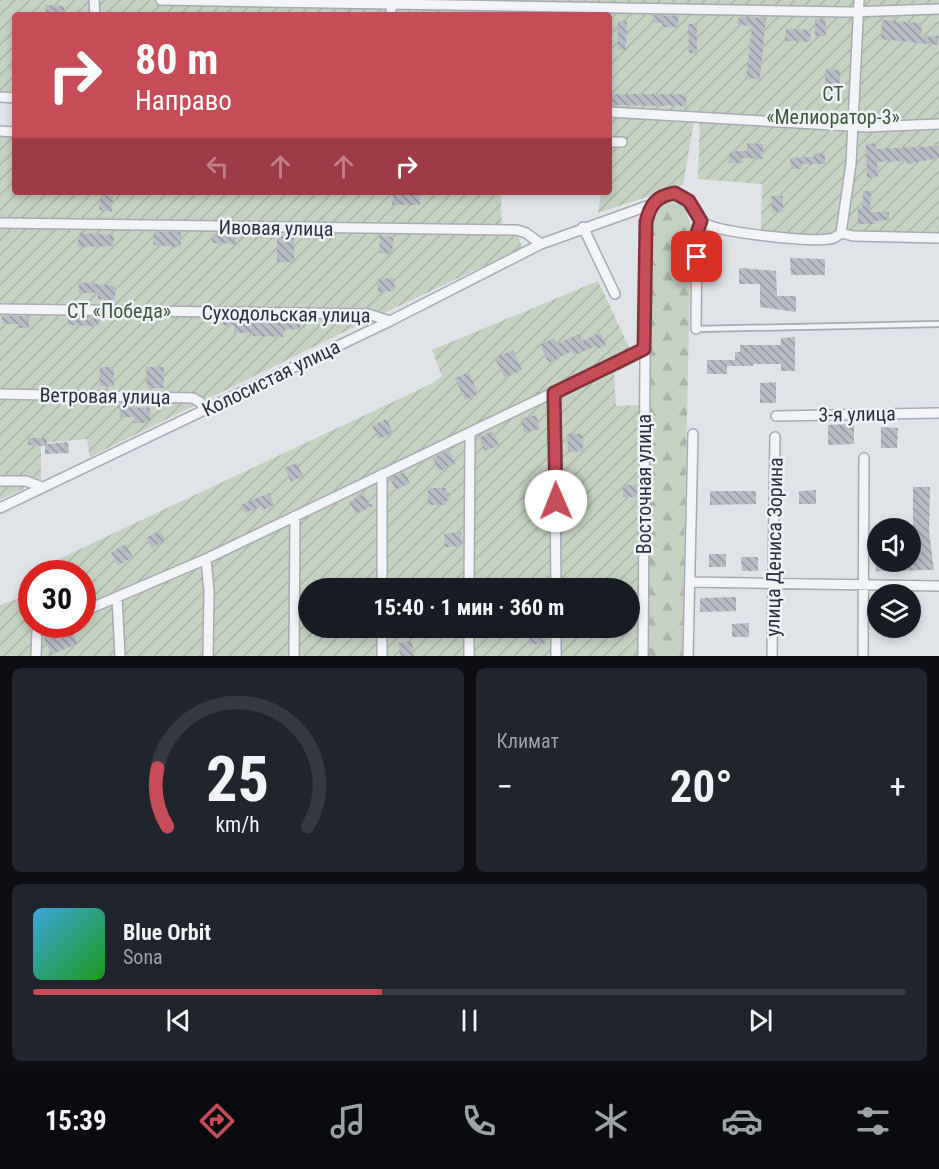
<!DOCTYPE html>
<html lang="ru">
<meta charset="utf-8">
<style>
body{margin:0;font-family:"Roboto Condensed",sans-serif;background:#20242c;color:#f1f3f6;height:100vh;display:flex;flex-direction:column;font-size:22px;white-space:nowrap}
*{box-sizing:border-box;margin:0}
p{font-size:20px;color:#9ea1a6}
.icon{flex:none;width:33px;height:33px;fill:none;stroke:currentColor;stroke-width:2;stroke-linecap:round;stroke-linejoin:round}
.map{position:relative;height:656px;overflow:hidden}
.drawer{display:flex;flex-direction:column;gap:12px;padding:12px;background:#0d0f14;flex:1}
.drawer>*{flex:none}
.banner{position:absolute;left:12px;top:12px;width:600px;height:183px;border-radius:6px;box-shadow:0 3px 9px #0003;background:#c64c57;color:#fff;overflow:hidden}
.fabs{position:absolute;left:867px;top:518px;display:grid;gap:12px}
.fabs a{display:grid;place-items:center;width:54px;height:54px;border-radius:50%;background:#171b24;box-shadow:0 3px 9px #0003;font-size:30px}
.speed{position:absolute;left:18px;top:560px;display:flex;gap:12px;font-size:30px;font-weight:700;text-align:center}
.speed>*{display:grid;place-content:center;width:78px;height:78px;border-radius:50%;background:#171b24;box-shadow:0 3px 9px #0003;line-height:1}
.speed .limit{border:9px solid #d22;background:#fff;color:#111}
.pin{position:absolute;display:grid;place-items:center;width:51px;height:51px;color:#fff;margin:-26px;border-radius:12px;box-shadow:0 3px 9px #0006}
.me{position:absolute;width:66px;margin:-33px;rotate:359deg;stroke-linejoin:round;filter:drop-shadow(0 0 4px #0008)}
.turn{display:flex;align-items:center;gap:21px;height:126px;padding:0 24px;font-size:27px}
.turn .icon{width:78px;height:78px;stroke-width:2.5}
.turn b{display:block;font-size:42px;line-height:51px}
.lanes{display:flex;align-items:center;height:57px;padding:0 24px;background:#0003;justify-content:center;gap:30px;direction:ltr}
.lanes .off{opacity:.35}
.big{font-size:45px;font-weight:700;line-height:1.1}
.drawer .widget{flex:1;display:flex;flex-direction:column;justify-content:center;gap:9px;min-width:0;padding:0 21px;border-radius:9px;background:#20242c}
.drawer .dial{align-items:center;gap:0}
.dial svg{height:156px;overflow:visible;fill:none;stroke:#363941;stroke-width:7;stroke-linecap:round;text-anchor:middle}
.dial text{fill:#f1f3f6;stroke:none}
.song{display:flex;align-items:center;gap:18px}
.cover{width:72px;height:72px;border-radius:9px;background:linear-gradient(135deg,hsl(200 70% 55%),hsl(120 70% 35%))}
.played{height:6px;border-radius:3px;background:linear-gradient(90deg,#c64c57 40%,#363941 40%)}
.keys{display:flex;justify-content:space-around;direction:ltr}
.heat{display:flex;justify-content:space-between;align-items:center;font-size:33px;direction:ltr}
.drawer .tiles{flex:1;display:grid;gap:12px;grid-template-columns:1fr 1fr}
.widget:last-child{grid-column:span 2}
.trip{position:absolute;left:298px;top:578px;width:342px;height:60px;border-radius:30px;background:#171b24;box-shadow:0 3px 9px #0003;font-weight:700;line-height:60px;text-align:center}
.tabs{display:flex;height:96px;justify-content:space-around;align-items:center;background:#090b0e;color:#9ea1a6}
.tabs .icon{width:42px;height:42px}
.tabs .active{color:#c64c57}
.tabs b{font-size:27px;color:#f1f3f6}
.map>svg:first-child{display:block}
.forest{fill:url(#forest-firs)}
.garden{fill:url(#garden-furrows);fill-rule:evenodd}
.building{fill:url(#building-back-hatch)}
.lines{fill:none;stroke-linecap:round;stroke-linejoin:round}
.lane-casing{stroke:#a6aab2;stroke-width:8}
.street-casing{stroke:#a6aab2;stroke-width:12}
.lane{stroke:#f2f4f7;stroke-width:4.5}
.street{stroke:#f2f4f7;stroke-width:9}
.route-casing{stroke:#813139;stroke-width:15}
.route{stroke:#c64c57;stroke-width:10}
.labels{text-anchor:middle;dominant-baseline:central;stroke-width:5;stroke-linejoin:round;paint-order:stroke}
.park-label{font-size:20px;fill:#3c5938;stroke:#eff2f6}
.street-label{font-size:20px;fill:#2a303f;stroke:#eff2f6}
</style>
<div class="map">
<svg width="939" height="656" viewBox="0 0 939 656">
<defs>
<pattern id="forest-firs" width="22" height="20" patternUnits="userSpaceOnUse" patternTransform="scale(1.5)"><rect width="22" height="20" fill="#c5d2c2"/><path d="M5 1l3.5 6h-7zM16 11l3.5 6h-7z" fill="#a9b5a8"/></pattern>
<pattern id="garden-furrows" width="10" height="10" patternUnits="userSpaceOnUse" patternTransform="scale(1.5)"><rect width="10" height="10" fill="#c5d2c2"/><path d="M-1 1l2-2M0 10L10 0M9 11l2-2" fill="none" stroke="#a9b5a8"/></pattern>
<pattern id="building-back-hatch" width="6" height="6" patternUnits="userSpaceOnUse" patternTransform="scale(1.5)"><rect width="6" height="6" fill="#b8bcc5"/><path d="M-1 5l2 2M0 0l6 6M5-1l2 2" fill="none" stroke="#9699a1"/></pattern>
</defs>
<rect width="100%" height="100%" fill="#e0e3e8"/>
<path class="forest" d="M674 199 684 206 691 226 682 656H648L652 222 653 210 664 201Z"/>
<path class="garden" d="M0 0H386V15H15V96H0Z
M394 0H939V234H853L834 231 827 237 761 231 762 184 698 179 700 113 609 111V15H394Z
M609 118 694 121 683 185 598 213 601 194 501 193 502 234 518 235 522 248 346 331 90 457 87 439 41 443V480L0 500V137H15V192H609Z
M598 281 636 362 614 373 616 406 640 405 639 656H41L42 635 39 624H82V573H32L31 593 27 574 433 383 442 376 432 350ZM309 588H630V627H309Z
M25 596 32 633 31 656H0V605Z"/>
<path class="building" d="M45 5 64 6 65 15H46Z
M653 15 678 16V27H662V23L652 22Z
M739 17 766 18 760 79 746 78 752 26 738 25Z
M815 19H826V36H815Z
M882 20 922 23 921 37 938 36V45L881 39Z
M618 21H627L626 50H618Z
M688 24H697V53H689Z
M786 29 811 30 810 42 785 41Z
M826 69 840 70V94L824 93Z
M609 94H686V106L610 105Z
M747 143 763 144V159L742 158V163H729L730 151H747Z
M875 143 876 149 938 146 939 158 907 164 906 161 877 162 878 177 867 178 866 145Z
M814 153 825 154V164H802V169H791L790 158 813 157Z
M863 191H871L870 212H889V220L875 221V224H858V208H862Z
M393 194H420V205H392Z
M101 195 113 196 112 212 99 210Z
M771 196H783V212H772Z
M154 232H181V247L153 245Z
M79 233 114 235V246L77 247Z
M212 235 236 236V244L212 243Z
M277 235H294V262H277Z
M380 236 394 237 392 254 379 253Z
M790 258 825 259V275H791Z
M739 268 776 271 777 296H796V312L760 307V284H739Z
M394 278 395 291 378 292V279Z
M79 282 115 286V300L98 299V293H78Z
M2 316H29V328H19V324H2Z
M68 317 98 318 99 326 68 325Z
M223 319 275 323V319L300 320V329L283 330V337L253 336V333H234V326L223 325Z
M601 333 606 346 597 349 595 346 574 356 572 351 549 363 540 345 554 338 557 344 579 334 582 341Z
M795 337V371H781V364H753V366H727V374H707V360H735V352H740V345H781V338Z
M513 350 522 370 505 378 495 358Z
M100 367H114V387L99 386Z
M146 367H164V388H147Z
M469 372 478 394 465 400 455 378Z
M776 382V403H760V383Z
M119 407 150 408V423H134V417H120Z
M536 415 540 429 524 433 521 419Z
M386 419 393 432 379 439 372 426Z
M854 424V444L828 445V425Z
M881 427 898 428 897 448H881Z
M492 431 499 445 485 451 479 438Z
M567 434H582L583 451 568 452Z
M28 438H47V444L68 442 69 453 45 454V446L28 445Z
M449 450 455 464 439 471 433 458Z
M297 463 303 476 291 482 285 468Z
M404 472 410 483 396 490 390 478Z
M623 485H637V497H623Z
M913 487H930L929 531 934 570 876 571V561H910V557H913Z
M428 488H446L445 493H449V501H446L445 505H428Z
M816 490V504H799V491Z
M710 491H756V504L710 505Z
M269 493 274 505 263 510 261 506 245 513 241 505Z
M364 494 369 504 375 505 356 514 349 502Z
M160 530 166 540 152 548 146 538Z
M461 532 462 546 445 547 444 534Z
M126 544 133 557 118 565 111 552Z
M709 554H726V567H709Z
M741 557H758V571H742Z
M736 597V611L700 612V598Z
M749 623V637H732V624Z
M529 627H545V644H529Z
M54 632 57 640 73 633 77 644 51 655 44 637Z
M412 642 414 656H400L398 643Z"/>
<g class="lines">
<defs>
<path id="lane" d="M696 329 939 324"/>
<path id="street" d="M94 0 95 15
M161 0 848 12 939 9
M391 15V0
M0 97 15 98
M609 112 867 127 939 124
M0 131 15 132
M609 142H622
M0 223 517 230 526 233 541 244 650 205
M583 227 615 294
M841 233 853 236 939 238
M0 309 368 314 390 321
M696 329 697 233 701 221
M554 393 556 588
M0 394 193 398 200 402 205 410
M776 416 939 413
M382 474V588
M0 481H26L42 487
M0 508 390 321 541 244
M206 559 209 591 208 656
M690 582 939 586
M469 588 470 433
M117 597 120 656
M82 612 206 559 644 349
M36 656 37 632 56 624
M294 656 295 516
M382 656V627
M469 656V627
M556 656V627
M643 656 646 222C650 205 656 196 675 193 691 199 692 217 706 224 723 233 809 242 829 239 835 239 837 236 841 233L851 164 859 0
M688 656 693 434
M772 656 775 437
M863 656 864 458"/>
</defs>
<use href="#lane" class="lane-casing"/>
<use href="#street" class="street-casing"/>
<use href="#lane" class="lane"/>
<use href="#street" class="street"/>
</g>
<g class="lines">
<defs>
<path id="route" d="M556 501 554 393 644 349 646 222C650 205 656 196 675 193L689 201 701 221 697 233V257"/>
</defs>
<use href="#route" class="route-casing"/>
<use href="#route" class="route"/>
</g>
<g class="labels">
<g class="park-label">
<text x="833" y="94">СТ<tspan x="833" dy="23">«Мелиоратор-3»</tspan></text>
<text x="119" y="311">СТ «Победа»</text>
</g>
<g class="street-label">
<text transform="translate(276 228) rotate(1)">Ивовая улица</text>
<text transform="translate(286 314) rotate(1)">Суходольская улица</text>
<text transform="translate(271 378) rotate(-26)">Колосистая улица</text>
<text transform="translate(105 396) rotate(1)">Ветровая улица</text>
<text transform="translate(857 414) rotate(-1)">3-я улица</text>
<text transform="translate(644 484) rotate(-90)">Восточная улица</text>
<text transform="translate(774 547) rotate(-89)">улица Дениса Зорина</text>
</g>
</g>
</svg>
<div class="fabs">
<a><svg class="icon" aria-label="sound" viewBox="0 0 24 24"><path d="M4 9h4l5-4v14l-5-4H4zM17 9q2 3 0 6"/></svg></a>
<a><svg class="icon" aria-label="layers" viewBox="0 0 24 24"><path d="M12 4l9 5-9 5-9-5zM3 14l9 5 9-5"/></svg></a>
</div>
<div class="speed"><div class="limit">30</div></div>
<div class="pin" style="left:697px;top:257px;background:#d93025"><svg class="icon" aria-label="arrive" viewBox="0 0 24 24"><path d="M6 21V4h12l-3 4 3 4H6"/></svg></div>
<svg class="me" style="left:556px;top:501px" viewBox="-20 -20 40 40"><circle r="19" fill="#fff"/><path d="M0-13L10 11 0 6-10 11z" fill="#c64c57"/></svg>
<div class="trip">15:40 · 1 мин · 360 m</div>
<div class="banner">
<div class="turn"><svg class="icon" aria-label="right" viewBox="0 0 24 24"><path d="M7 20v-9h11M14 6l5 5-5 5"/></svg><div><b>80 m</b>Направо</div></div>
<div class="lanes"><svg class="icon off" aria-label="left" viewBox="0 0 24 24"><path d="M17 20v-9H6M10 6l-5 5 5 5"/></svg><svg class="icon off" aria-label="ahead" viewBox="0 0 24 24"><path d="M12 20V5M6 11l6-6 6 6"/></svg><svg class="icon off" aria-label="ahead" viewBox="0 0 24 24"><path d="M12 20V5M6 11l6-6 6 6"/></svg><svg class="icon" aria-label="right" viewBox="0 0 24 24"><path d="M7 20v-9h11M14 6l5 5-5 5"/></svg></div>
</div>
</div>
<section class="drawer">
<div class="tiles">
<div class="widget dial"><svg viewBox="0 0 100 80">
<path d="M14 69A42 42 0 1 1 86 69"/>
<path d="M14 69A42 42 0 0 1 9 39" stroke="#c64c57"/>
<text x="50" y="56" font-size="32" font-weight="700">25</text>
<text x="50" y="72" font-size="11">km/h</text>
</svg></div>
<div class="widget"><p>Климат</p>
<div class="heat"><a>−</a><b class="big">20°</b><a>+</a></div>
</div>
<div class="widget">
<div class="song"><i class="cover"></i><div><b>Blue Orbit</b><p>Sona</p></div></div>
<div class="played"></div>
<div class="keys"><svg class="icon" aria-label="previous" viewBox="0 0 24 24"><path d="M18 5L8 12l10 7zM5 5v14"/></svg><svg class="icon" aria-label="pause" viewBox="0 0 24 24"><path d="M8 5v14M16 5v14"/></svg><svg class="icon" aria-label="next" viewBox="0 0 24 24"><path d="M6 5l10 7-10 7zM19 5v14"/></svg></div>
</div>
</div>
</section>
<nav class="tabs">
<b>15:39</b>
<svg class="icon active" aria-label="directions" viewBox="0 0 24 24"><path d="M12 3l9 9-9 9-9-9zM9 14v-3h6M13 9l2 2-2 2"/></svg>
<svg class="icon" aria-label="music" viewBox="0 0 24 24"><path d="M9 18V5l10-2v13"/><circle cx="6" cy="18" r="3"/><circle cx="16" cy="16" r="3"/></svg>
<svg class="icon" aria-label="phone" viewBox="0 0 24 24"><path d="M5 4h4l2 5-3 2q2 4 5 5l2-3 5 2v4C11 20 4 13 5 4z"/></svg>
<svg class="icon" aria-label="climate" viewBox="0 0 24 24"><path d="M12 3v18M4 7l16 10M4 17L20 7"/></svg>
<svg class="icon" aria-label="car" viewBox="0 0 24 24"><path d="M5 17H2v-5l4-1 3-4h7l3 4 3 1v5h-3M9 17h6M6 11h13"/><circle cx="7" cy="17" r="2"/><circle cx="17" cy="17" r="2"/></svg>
<svg class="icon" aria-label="filters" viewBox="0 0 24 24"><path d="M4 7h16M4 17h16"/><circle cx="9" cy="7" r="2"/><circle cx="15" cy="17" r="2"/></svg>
</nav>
